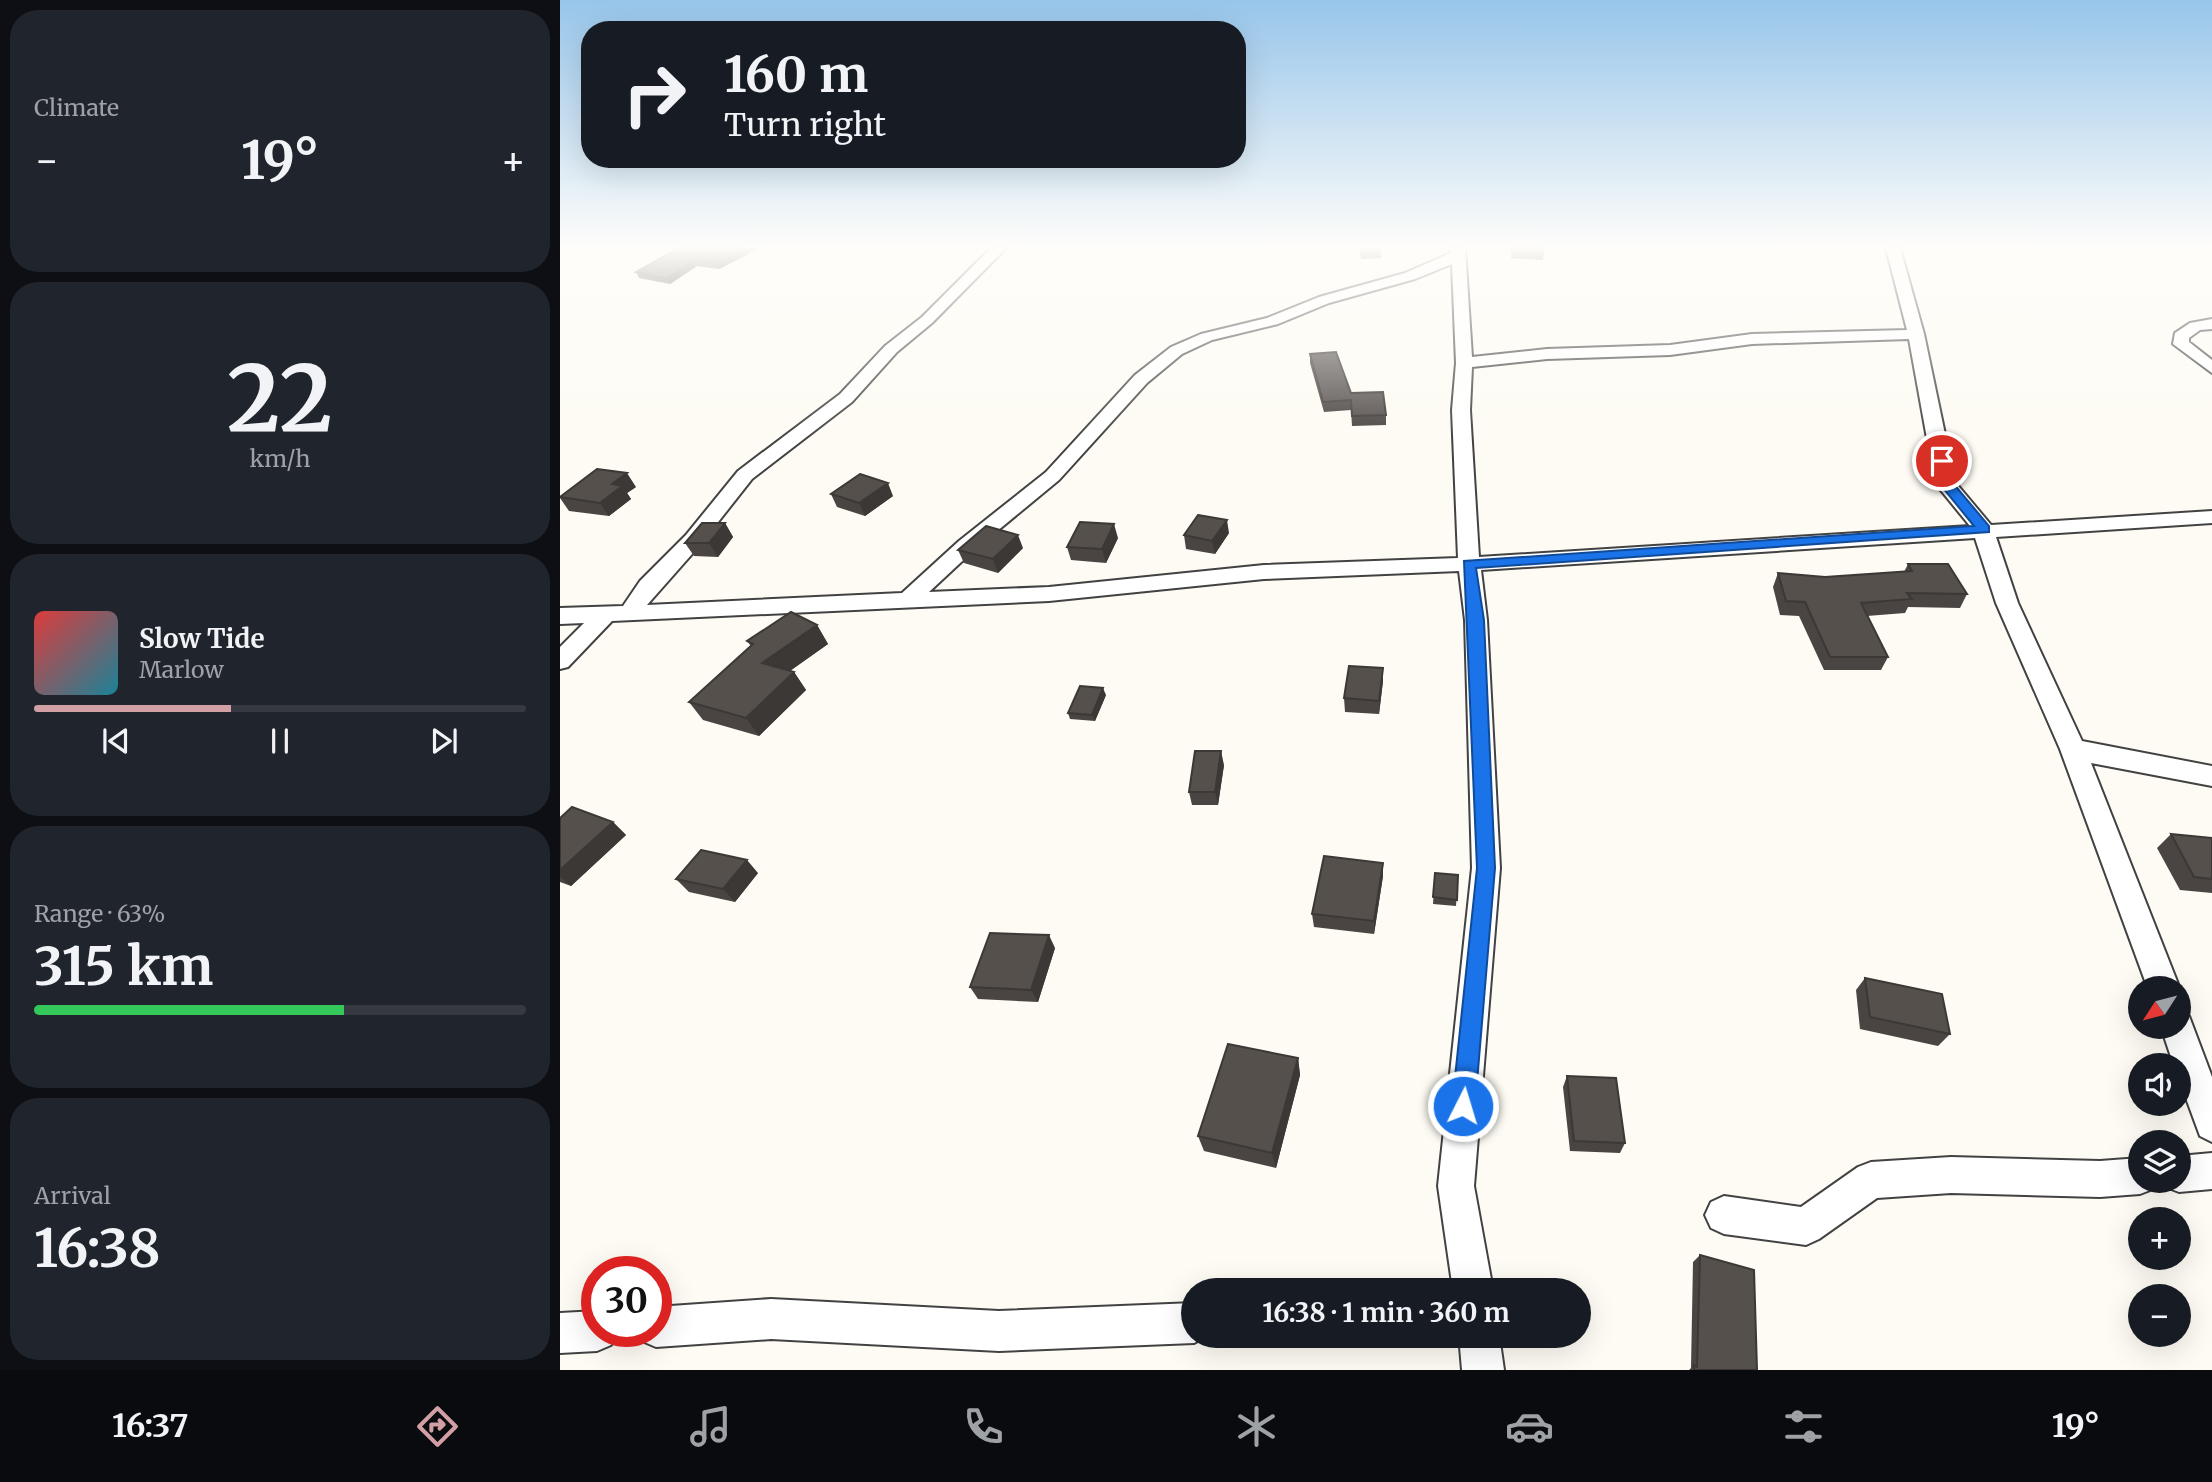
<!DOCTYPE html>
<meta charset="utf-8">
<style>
body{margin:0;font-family:Merriweather,serif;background:#20242c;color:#f1f3f6;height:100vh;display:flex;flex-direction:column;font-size:26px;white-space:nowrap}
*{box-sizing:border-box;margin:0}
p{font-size:23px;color:#9ea1a6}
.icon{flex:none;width:38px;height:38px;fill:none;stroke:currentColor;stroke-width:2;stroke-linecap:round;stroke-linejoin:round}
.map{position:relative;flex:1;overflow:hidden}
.panel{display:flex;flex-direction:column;gap:10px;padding:10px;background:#0d0f14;width:560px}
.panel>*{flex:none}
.top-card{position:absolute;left:21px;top:21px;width:665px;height:147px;border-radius:28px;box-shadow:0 7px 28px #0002;background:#171b24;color:#f1f3f6;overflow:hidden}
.needle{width:46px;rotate:234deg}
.tools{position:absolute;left:1568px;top:976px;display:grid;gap:14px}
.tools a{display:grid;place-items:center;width:63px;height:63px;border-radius:50%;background:#171b24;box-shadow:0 7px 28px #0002;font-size:35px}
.speed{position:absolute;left:21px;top:1256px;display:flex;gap:14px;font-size:35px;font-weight:700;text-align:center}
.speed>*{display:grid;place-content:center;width:91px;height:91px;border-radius:50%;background:#171b24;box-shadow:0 7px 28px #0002;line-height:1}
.speed .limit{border:10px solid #d22;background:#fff;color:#111}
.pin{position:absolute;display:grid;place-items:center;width:60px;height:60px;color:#fff;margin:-30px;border:4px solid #fff;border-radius:50%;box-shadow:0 2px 7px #0007}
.me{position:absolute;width:77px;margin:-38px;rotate:5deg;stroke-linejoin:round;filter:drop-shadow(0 0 5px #0008)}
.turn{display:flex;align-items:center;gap:24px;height:147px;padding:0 28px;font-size:32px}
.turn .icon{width:91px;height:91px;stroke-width:2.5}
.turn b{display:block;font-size:49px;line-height:60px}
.big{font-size:52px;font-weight:700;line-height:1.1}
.panel .tile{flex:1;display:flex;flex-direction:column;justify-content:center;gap:10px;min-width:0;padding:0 24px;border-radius:28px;background:#20242c}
.panel .dial{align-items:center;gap:0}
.dial b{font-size:91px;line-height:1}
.song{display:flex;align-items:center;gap:21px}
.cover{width:84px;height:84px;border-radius:10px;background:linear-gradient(135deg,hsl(0 70% 55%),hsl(190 70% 35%))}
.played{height:7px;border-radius:4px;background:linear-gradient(90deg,#d29fa5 40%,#363941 40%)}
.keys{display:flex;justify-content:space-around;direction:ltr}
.heat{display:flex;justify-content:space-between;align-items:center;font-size:38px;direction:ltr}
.charge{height:10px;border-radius:5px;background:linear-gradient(90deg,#34c759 63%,#363941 0)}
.trip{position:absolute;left:621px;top:1278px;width:410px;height:70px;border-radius:35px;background:#171b24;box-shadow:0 7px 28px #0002;font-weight:700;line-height:70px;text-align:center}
.dock{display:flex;height:112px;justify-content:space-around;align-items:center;background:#090b0e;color:#9ea1a6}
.dock .icon{width:49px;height:49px}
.dock .current{color:#d29fa5}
.dock b{font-size:32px;color:#f1f3f6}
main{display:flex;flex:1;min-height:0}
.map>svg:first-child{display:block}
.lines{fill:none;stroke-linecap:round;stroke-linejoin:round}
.minor-casing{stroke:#424242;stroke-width:4}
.minor{fill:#fff;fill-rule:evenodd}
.wall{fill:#4a4542}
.shaded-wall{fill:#3c3836}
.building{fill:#56504d;stroke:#3c3836;stroke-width:2}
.route{fill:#1a73e8;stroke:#114b97;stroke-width:2}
</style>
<main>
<section class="panel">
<div class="tile"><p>Climate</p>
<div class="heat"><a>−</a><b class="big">19°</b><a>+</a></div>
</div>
<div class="tile dial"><b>22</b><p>km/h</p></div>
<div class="tile">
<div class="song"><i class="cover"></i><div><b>Slow Tide</b><p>Marlow</p></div></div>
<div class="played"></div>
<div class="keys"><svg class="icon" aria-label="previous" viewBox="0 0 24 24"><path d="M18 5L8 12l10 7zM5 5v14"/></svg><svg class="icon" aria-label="pause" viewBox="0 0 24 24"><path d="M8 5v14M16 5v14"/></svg><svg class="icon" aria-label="next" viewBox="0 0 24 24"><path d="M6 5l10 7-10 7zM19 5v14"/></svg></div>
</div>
<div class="tile"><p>Range · 63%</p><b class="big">315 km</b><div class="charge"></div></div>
<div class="tile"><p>Arrival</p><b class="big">16:38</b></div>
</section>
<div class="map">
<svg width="1652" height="1370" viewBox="0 0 1652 1370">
<rect width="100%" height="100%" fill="#fdfbf3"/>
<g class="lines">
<defs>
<path id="minor" d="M431 248H446L372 323 337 352 292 402 192 479 140 545 87 605 342 593 399 541 486 472 575 375 611 347 641 334 707 318 759 297 845 273 891 253V248H905L912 357 987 349 1110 345 1192 334 1347 330 1326 248H1340L1364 334 1395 482 1431 525 1652 511V523L1436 537 1458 603 1522 741 1652 766V786L1531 763 1620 989 1619 992V989H1588L1500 749 1436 603 1415 538 921 570 927 620 940 868 914 1186 933 1290H893L878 1186 912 868 905 620 899 571 704 579 489 601 52 621 8 667 0 669V647L24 623 0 624V608L63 606 80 581 126 535 178 471 280 394 325 346 362 317ZM892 264 896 363 892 410 898 558 704 565 489 587 369 592 413 551 499 480 587 383 622 354 652 340 718 324 769 303 855 279ZM1349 339 1375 483 1410 526 919 557 910 410 912 367 987 359 1110 355 1192 344Z
M1652 319V329L1640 330 1629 338V342L1652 360V373L1613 344 1615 333 1630 323Z
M1619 1012 1629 1016 1652 1077V1142L1640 1136 1619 1079V1066H1614L1601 1027H1619Z
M1652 1153V1189L1619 1192 1606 1187 1604 1181H1619V1156Z
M1391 1157 1540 1161 1580 1158V1181H1596L1593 1189 1580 1194 1540 1197 1391 1193 1317 1198 1259 1239 1246 1245 1164 1234 1151 1228 1145 1215 1151 1202 1164 1196 1241 1207 1298 1167 1311 1162Z
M211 1299 439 1311 634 1303V1335H649L634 1343 439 1351 211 1339 96 1347 82 1341 78 1332H96V1307Z
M37 1311V1332H57L51 1345 37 1351 0 1353V1313Z
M899 1335H939L944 1370H902Z"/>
</defs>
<use href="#minor" class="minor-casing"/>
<use href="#minor" class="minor"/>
</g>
<path class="wall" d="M119 248H200L159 269 137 266 110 284 79 278 76 272Z
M799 248H821V258L801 259Z
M952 248 984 251 983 260 951 258Z
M750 354 791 393 826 415V425L792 426 791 410 764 412 750 363Z
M76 487 67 493 71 499 49 516 9 511 0 498V496Z
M271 494 333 496 305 516 277 507Z
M165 523 173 537 158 557 134 556 125 543Z
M669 533 655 554 626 549 624 535Z
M558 538 546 563 511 560 507 547Z
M463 548 438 573 404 563 398 550Z
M1348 564 1407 594 1400 608 1348 607 1345 613 1307 616 1328 657 1321 670H1264L1239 616 1220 615 1213 587 1218 573 1265 577 1344 572Z
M257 625 268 644 230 671 234 672 246 690 199 736 143 720 129 702 191 646 187 641Z
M823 668V681L819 714 785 712 784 698Z
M546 695 535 721 510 719 508 713Z
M664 765 658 805H632L629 792Z
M0 818 53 822 66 835 11 886 0 882Z
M1611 834 1652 838V893L1620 890 1597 848Z
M198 873 175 902 129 892 116 879Z
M875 873 898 875 896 906 873 904Z
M823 876 814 934 754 927 752 914Z
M495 948 478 1002 418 999 410 987Z
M1305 978 1390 1034 1378 1046 1300 1029 1296 990Z
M738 1058 740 1075 716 1168 644 1151 638 1136Z
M1007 1076 1065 1143 1060 1153 1010 1151 1003 1087Z
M1140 1255 1197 1370H1129L1131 1368 1133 1262Z"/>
<path class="shaded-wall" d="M187 248H200L159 269 156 264Z
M134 260 137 266 110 284 107 279Z
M67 473 76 487 67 493 71 499 49 516 40 503 52 484Z
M328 483 333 496 305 516 299 503Z
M667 520 669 533 655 554 652 541Z
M165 523 173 537 158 557 149 543Z
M554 524 558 538 546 563 542 549Z
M458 535 463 548 438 573 433 559Z
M257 625 268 644 214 682 202 663Z
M823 668V681L819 714V701Z
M234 672 246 690 199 736 186 718Z
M543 688 546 695 535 721 532 715Z
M661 751 664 765 658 805 655 792Z
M53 822 66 835 11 886 0 877V870Z
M187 860 198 873 175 902 163 889Z
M823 863V876L814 934V921Z
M489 935 495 948 478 1002 471 990Z
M738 1058 740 1075 716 1168 712 1153Z"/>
<path class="building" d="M119 248H187L156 264 134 260 107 279 76 272Z
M952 248H983L984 251 951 250Z
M776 352 791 393 823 392 826 415 792 416 791 400 763 402 750 354Z
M37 469 67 473 52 484 62 486 40 503 0 497Z
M300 474 328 483 299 503 271 494Z
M638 515 667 520 652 541 624 535Z
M520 522 554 524 542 549 507 547Z
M142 523H165L149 543H125Z
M426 526 458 535 433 559 398 550Z
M1348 564H1388L1407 594 1347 593 1352 599 1301 603 1328 657H1270L1245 602 1226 601 1218 573 1265 577 1352 571Z
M231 612 257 625 202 663 234 672 186 718 129 702 193 644 187 641Z
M789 666 823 668 819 701 784 698Z
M520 686 543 688 532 715 508 713Z
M635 751H661L655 792H629Z
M12 807 53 822 0 870V818Z
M1611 834 1652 838V879L1634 877Z
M141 850 187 860 163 889 116 879Z
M764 856 823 863 814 921 752 914Z
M875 873 898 875 897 900 873 897Z
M430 933 489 935 471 990 410 987Z
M1305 978 1382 994 1390 1034 1310 1017Z
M668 1044 738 1058 712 1153 638 1136Z
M1007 1076 1056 1078 1065 1143 1014 1141Z
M1140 1255 1194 1270 1197 1370H1134V1365L1137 1367Z"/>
<linearGradient id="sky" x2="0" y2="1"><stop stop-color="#97c5ea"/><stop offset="0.56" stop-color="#fefdfa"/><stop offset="1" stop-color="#fefdfa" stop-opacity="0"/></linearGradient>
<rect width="1652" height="440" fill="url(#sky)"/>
<path class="route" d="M1382 457 1388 461 1392 482 1429 526V532L916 568 924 620 935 868 915 1106 911 1114 903 1117 895 1114 892 1106 917 868 904 561 1414 526 1379 483 1375 461Z"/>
</svg>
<div class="tools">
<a><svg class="needle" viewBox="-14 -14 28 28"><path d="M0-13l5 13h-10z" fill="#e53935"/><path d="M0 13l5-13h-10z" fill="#9ea1a6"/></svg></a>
<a><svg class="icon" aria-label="sound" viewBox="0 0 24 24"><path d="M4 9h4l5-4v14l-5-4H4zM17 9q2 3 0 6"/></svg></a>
<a><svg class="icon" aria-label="layers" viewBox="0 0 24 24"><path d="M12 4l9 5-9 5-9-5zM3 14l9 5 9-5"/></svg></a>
<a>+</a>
<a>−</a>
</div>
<div class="speed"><div class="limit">30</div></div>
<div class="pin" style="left:1382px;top:461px;background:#d93025"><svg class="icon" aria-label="arrive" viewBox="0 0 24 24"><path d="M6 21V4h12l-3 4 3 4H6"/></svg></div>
<svg class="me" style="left:903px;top:1106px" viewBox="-20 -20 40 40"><circle r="17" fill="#1a73e8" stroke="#fff" stroke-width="3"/><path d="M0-11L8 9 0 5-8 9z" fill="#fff"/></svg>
<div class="trip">16:38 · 1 min · 360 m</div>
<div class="top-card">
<div class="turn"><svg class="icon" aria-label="right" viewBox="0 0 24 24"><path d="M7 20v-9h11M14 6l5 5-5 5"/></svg><div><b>160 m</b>Turn right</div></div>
</div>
</div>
</main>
<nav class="dock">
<b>16:37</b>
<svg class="icon current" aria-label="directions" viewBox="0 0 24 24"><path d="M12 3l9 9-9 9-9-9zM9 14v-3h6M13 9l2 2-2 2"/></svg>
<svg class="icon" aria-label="music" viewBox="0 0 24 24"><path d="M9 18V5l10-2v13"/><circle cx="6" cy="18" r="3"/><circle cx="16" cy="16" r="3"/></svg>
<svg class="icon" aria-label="phone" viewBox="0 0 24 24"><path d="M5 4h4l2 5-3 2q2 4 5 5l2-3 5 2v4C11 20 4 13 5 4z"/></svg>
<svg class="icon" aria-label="climate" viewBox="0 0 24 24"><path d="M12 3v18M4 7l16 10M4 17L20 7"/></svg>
<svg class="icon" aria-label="car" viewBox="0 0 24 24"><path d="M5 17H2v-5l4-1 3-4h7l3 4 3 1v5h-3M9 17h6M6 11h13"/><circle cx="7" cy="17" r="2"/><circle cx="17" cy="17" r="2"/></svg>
<svg class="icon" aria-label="filters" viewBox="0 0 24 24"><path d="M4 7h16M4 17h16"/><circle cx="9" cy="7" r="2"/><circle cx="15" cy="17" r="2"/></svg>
<b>19°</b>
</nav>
